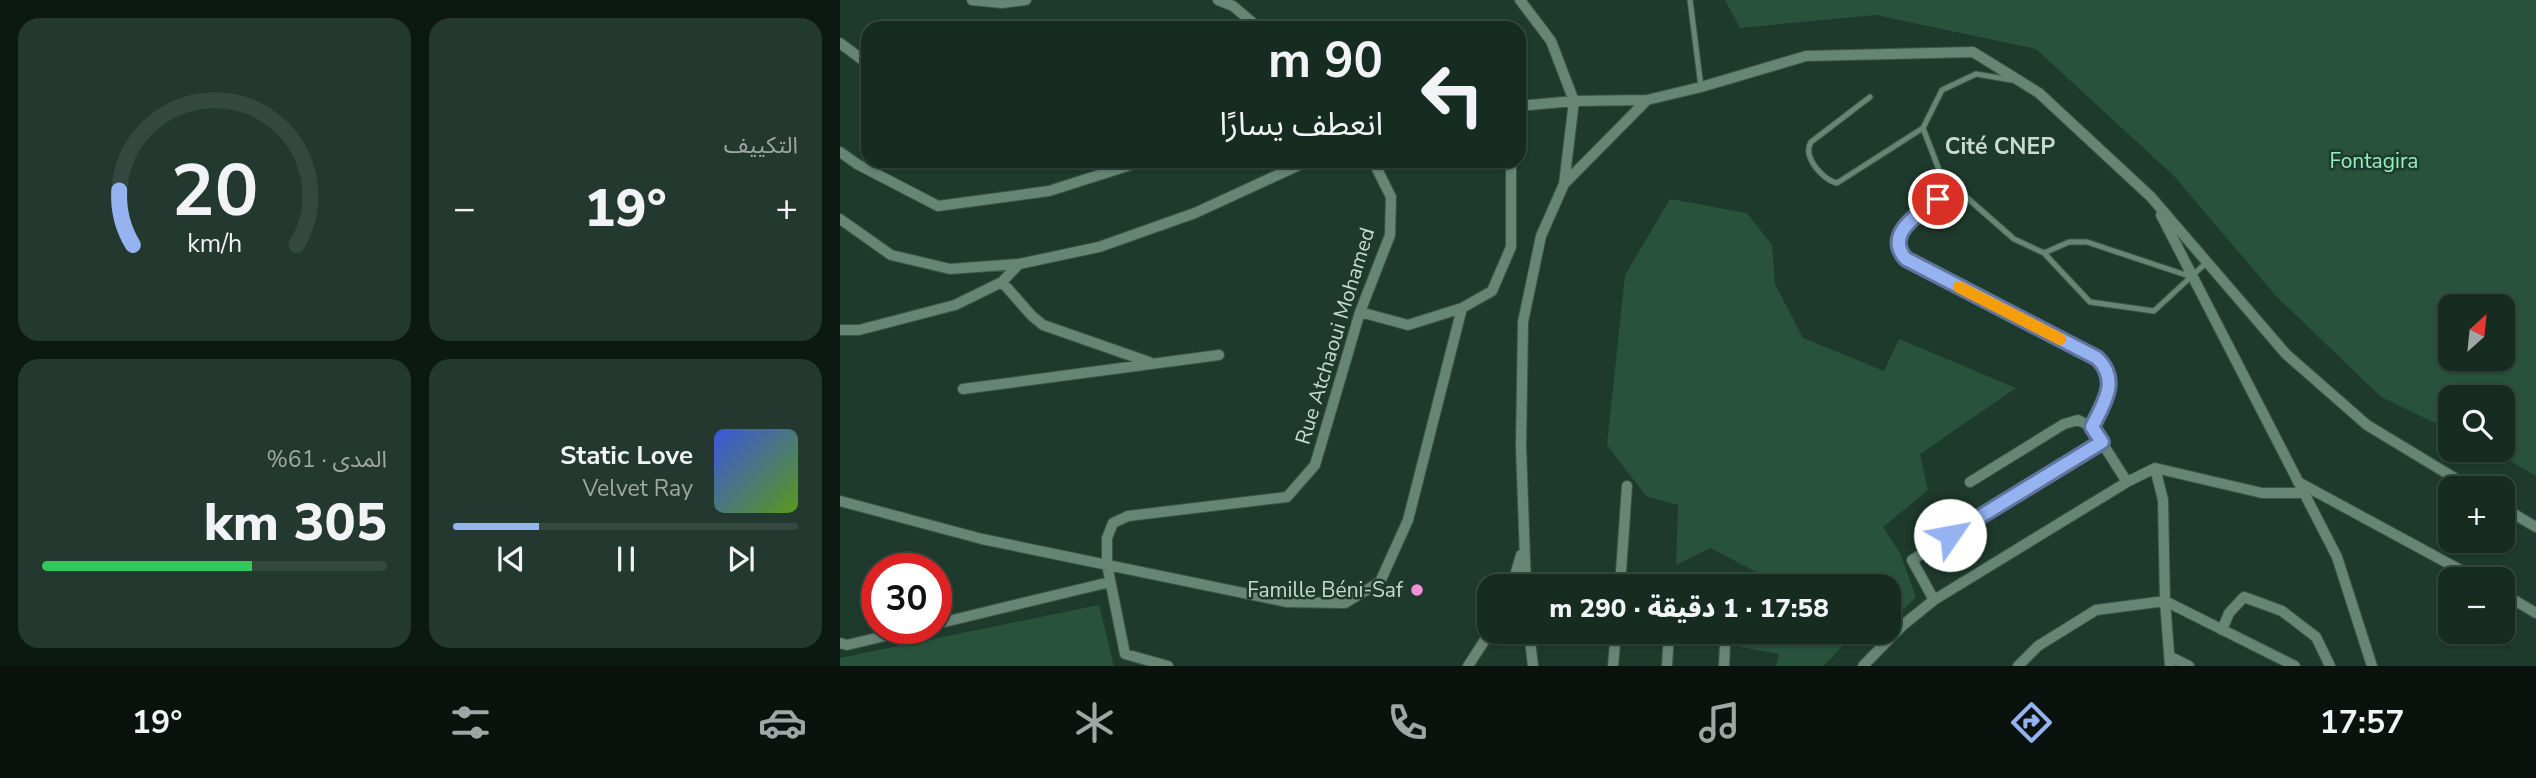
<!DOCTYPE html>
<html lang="ar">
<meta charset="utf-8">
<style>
body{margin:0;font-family:"Nunito Sans","Noto Sans Arabic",sans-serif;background:#23382e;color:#f1f3f6;direction:rtl;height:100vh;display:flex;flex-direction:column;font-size:26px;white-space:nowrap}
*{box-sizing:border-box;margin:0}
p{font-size:23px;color:#9ea7a5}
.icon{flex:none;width:38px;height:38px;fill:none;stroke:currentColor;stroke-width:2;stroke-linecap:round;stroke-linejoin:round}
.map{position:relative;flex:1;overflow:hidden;direction:ltr}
.details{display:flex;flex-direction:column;gap:18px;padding:18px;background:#0c1812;width:840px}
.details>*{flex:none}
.banner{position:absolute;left:21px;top:21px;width:665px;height:147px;border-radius:21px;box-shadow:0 2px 5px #0004,0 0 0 2px #35483f;direction:rtl;background:#162c21;color:#f1f3f6;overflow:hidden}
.needle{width:46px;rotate:27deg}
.controls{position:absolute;left:1598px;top:294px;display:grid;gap:14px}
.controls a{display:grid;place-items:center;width:77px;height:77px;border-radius:14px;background:#162c21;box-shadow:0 2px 5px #0004,0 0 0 2px #35483f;font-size:35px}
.speed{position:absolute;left:21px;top:553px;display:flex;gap:14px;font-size:35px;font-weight:700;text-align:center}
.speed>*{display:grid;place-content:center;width:91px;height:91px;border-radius:50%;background:#162c21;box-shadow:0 2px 5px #0004,0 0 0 2px #35483f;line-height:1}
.speed .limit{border:10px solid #d22;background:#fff;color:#111}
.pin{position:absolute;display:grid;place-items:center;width:60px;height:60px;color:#fff;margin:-30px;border:4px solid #fff;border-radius:50%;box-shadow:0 2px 7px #0007}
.me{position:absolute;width:77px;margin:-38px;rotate:57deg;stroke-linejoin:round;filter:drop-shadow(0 0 5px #0008)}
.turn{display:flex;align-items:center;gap:24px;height:147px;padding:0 28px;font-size:32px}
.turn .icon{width:91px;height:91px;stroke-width:2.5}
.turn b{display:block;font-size:49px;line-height:60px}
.big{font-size:52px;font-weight:800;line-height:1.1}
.details .tile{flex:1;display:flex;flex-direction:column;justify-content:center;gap:10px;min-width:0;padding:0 24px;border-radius:21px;background:#23382e}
.details .dial{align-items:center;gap:0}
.dial svg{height:182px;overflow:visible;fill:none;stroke:#35483f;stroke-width:7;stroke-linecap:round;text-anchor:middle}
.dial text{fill:#f1f3f6;stroke:none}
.song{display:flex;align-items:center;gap:21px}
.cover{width:84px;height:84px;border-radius:10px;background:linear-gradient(135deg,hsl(230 70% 55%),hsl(90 70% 35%))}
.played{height:7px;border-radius:4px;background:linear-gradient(90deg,#95b2f1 25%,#35483f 25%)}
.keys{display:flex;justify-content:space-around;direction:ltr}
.heat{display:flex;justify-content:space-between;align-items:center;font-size:38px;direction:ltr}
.charge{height:10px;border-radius:5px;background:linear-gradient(90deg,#34c759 61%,#35483f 0)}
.details .tiles{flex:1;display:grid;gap:18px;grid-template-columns:repeat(2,1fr)}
.trip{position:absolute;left:637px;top:574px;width:424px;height:70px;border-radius:21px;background:#162c21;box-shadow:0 2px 5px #0004,0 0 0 2px #35483f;font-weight:800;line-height:70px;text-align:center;direction:rtl}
.dock{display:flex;height:112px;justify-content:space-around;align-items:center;background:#09120d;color:#9ea7a5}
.dock .icon{width:49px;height:49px}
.dock .active{color:#95b2f1}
.dock b{font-size:32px;color:#f1f3f6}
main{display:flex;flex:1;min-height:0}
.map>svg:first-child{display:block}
.green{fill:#29523d;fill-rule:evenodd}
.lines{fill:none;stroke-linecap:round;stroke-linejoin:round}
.lane-casing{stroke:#3b5549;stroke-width:7}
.street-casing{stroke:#3b5549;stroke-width:12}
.lane{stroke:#668574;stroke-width:5}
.street{stroke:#668574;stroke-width:10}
.route-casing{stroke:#61749d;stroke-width:18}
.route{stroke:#95b2f1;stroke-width:12}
.slow{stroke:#f59e0b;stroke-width:12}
.poi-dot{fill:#f491d4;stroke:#1e3a2c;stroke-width:2.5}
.labels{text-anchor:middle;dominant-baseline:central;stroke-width:5;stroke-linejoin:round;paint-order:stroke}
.park-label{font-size:21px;fill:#93efbe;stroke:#1e3a2c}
.street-label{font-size:21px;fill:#c9dad0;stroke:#1e3a2c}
.poi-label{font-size:21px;fill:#c9dad0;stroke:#1e3a2c;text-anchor:end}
.neighbourhood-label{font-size:23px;font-weight:bold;fill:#c9dad0;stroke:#1e3a2c}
</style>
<main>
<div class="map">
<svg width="1696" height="666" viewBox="0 0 1696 666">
<rect width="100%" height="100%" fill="#1e3a2c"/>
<path class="green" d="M885 0H1696V476L1652 450H1662V397H1610V430L1541 397 1436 296 1334 176 1196 49 1036 15 900 28ZM1610 306H1662V359H1610Z
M830 199 907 213 932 245 935 284 963 338 1044 371 1059 339 1176 388 1080 454 1088 490 1043 527 1060 553 1076 597 1048 625V586H923L926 577 870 548 836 565 838 505 806 496 767 445 785 275Z
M259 605 274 666H0V658Z
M906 632H1015L984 666H936L939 654 900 647Z"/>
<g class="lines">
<defs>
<path id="lane" d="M850 0 861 87
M1172 80 1136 74 1102 90 1083 128 1101 175 1174 239 1204 253
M1030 97 971 142C962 157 983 180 997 183L1083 128
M1114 186C1095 201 1030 240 1071 262L1257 358C1280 380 1264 403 1252 427
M1352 277 1247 242H1229L1204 253 1250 302 1314 311 1367 262"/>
<path id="street" d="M132 0 162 3 186 0
M378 0 393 6 419 28
M680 0 711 41 734 101 724 184
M0 43 28 64
M679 106 734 101 807 100 861 87 966 56 1133 52 1199 93 1311 197 1446 354 1527 425 1631 488
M0 152 17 164 98 206 209 191 303 161
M1321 215 1497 557 1532 666
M0 219 51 255 110 269 179 264
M162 282 192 316 203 325 309 362
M520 312 568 325 622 308 652 291 671 247V161
M0 330H19L115 305 162 282 179 264 259 247 355 213 468 161
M123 389 379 355
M1315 468 1323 500 1325 601 1330 666
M1130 482 1224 424 1238 420 1252 427 1287 482
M1458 482 1637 579
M0 501 142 539 447 602 505 603 540 582 568 520 622 308
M1662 507 1696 527
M672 586 681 555
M686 586 681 446 683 322 701 236 724 184 807 100
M780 586 787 486
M837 586 839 579
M1662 593 1696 613
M1094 600 1072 560 1262 442
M96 624 270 582
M1382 630 1389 613 1404 597 1442 611 1476 637 1490 666
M689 632 693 666
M0 643 7 645 78 628
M1331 657 1349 666
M328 666 285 654 267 565V538L273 523 288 516 447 497 475 465 520 312 550 235 551 197 533 161
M628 666 650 632
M773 666 776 632
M827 666 829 632
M884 666 885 644 895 632
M1023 666 1063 625 1094 600 1287 482 1315 468 1422 493H1464
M1178 666 1198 646 1256 610 1325 601 1455 666"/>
</defs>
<use href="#lane" class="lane-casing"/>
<use href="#street" class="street-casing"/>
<use href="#lane" class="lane"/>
<use href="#street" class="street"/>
</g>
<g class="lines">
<defs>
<path id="route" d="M1098 199C1080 213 1043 234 1066 259L1257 358C1280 380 1264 403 1252 427L1262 442 1110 535"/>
</defs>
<use href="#route" class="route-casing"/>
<use href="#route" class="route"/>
<path class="slow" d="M1119 287 1220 339"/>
</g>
<circle class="poi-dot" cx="577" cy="590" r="7"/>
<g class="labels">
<g class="park-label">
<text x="1534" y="161">Fontagira</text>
</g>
<g class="street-label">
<text transform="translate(495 336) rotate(-73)">Rue Atchaoui Mohamed</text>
</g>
<g class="poi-label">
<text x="563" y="590">Famille Béni-Saf</text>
</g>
<g class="neighbourhood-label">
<text x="1160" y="146">Cité CNEP</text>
</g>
</g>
</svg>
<div class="controls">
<a><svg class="needle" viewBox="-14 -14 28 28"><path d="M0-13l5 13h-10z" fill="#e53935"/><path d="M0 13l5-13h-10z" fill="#9ea7a5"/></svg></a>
<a><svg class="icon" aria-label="search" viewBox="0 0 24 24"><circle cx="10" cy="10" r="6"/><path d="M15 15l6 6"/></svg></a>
<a>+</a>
<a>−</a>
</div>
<div class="speed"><div class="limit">30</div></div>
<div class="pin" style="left:1098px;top:199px;background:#d93025"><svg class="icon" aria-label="arrive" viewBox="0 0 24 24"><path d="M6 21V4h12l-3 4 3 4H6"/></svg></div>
<svg class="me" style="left:1110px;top:535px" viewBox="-20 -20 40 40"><circle r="19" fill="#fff"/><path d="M0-13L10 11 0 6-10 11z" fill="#95b2f1"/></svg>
<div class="trip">17:58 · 1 دقيقة · 290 m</div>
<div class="banner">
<div class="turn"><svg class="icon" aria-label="left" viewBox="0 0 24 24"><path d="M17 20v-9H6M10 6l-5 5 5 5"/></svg><div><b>90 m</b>انعطف يسارًا</div></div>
</div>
</div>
<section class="details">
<div class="tiles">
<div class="tile"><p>التكييف</p>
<div class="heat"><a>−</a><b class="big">19°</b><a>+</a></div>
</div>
<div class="tile dial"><svg viewBox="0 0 100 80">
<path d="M14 69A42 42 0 1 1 86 69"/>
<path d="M14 69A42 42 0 0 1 8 45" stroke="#95b2f1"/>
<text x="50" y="56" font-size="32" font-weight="700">20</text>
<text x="50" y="72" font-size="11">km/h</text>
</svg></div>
<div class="tile">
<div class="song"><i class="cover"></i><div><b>Static Love</b><p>Velvet Ray</p></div></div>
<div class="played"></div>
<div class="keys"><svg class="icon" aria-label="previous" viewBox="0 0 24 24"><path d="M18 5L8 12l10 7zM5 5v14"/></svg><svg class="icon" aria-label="pause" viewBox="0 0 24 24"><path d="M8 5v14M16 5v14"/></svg><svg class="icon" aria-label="next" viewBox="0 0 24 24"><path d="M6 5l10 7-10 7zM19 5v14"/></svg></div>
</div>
<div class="tile"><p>المدى · 61%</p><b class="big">305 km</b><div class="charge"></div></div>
</div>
</section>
</main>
<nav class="dock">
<b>17:57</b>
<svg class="icon active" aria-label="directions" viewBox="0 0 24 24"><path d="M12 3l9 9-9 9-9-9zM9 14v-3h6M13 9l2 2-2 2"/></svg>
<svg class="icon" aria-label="music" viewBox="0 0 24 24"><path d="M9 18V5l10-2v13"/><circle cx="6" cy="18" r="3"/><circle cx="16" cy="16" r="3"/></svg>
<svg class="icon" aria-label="phone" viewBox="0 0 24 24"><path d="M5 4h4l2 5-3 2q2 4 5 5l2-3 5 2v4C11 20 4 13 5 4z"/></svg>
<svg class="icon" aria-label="climate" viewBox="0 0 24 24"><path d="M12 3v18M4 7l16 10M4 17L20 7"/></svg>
<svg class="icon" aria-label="car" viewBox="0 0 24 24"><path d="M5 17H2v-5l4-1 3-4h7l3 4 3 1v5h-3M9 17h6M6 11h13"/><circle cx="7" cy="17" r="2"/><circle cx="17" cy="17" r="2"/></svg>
<svg class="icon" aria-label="filters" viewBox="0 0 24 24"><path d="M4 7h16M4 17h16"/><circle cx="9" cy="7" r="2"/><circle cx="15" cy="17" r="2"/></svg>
<b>19°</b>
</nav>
